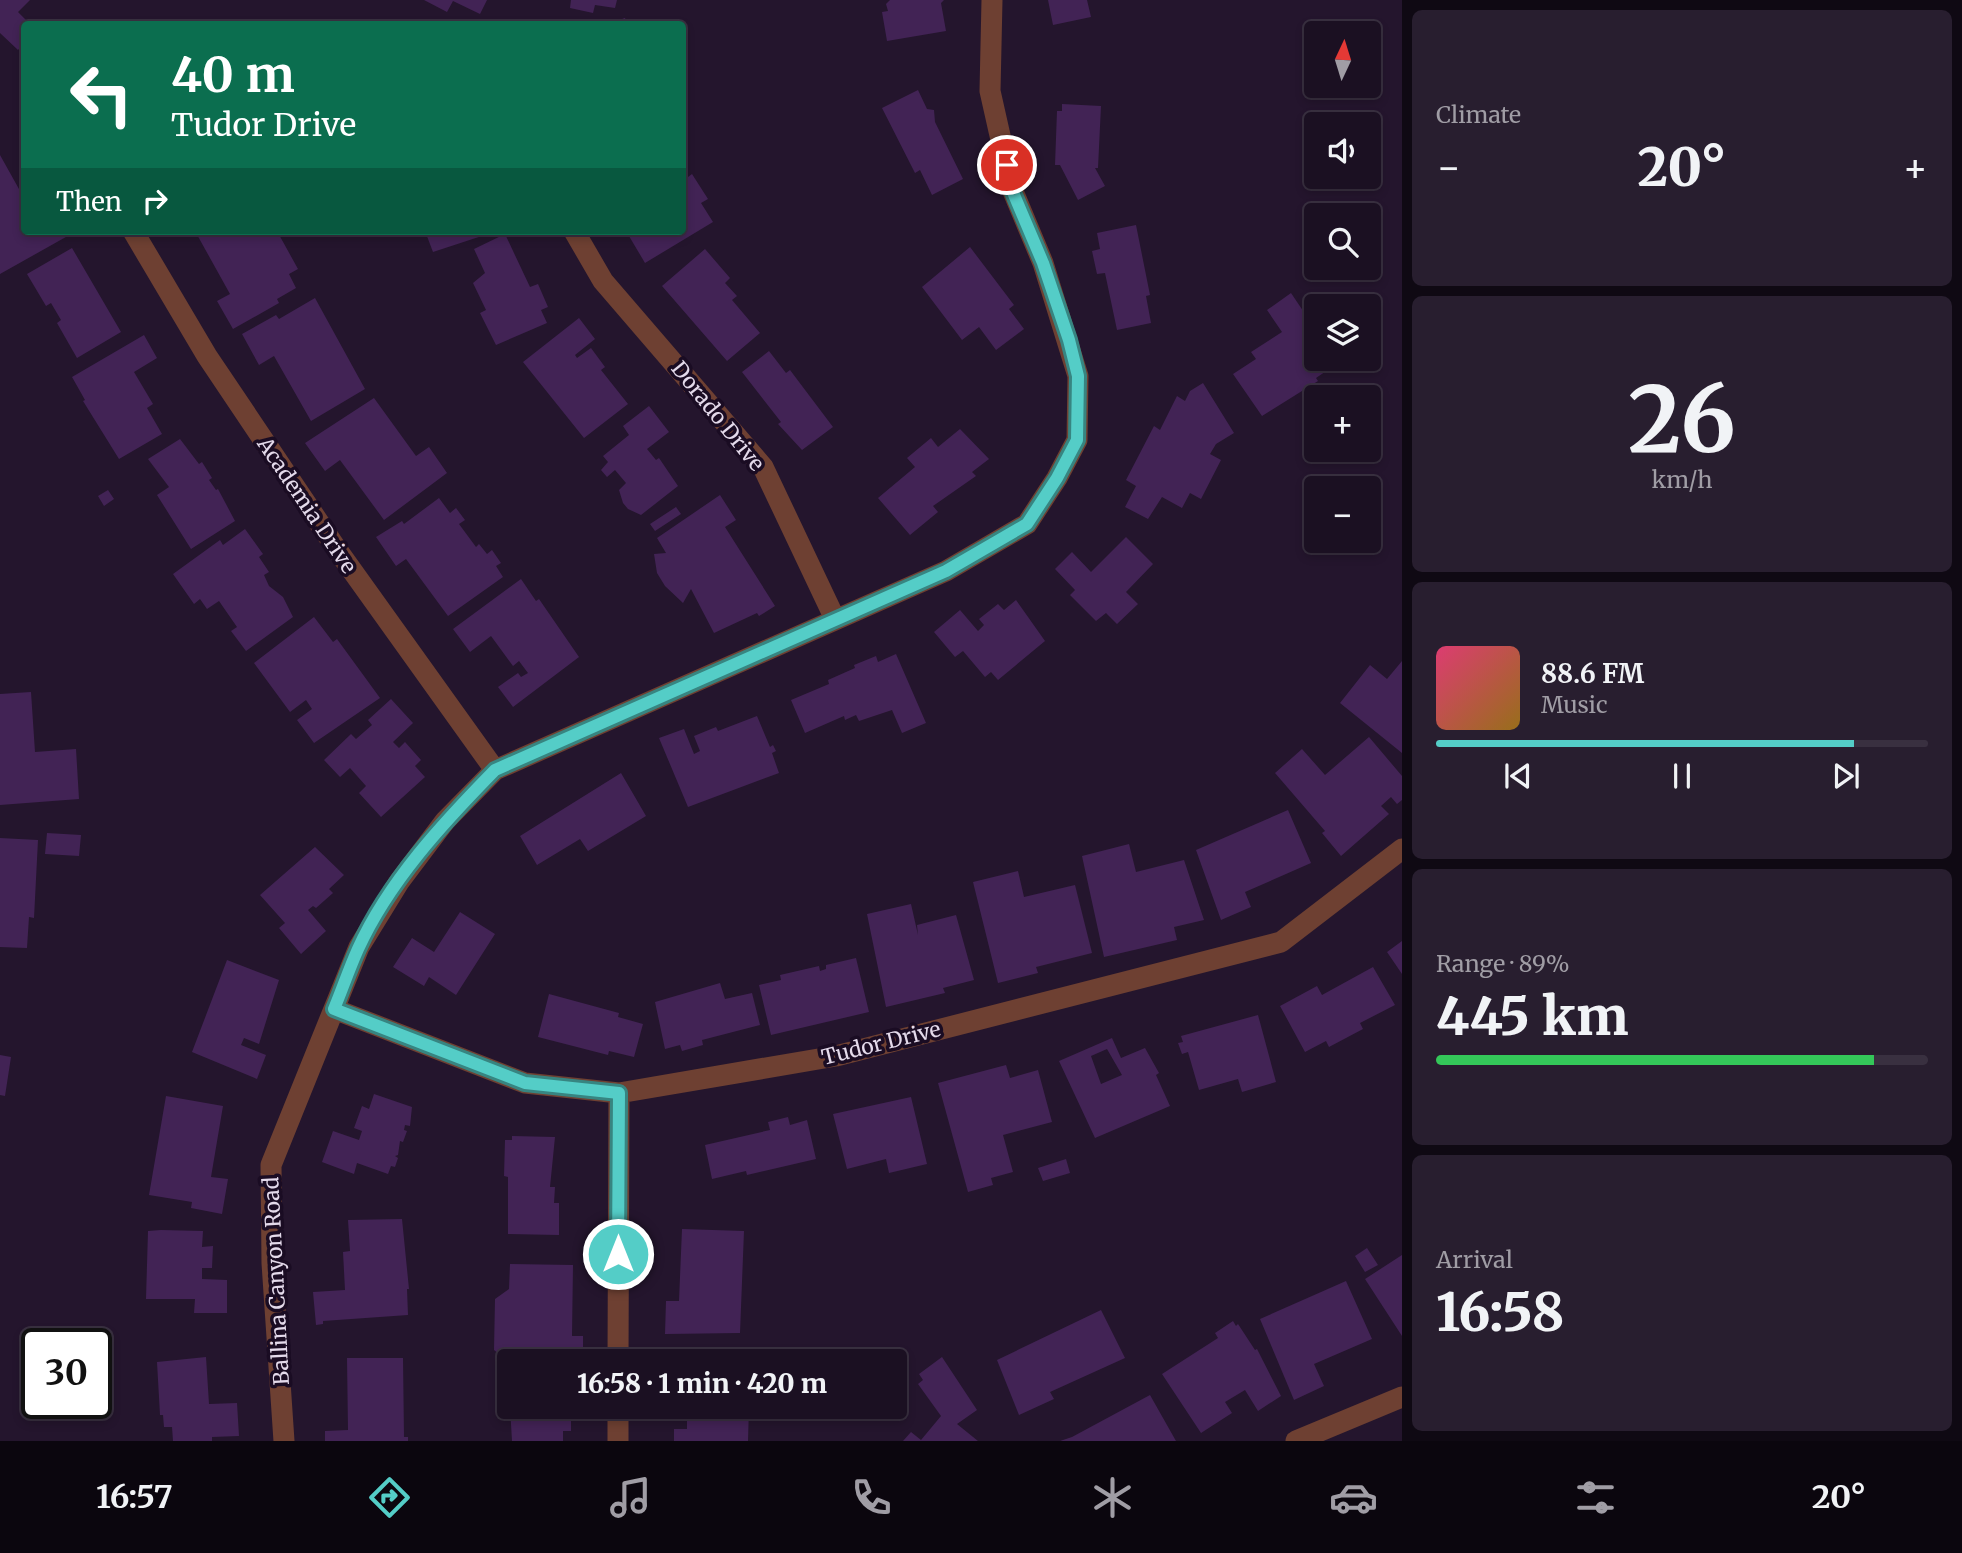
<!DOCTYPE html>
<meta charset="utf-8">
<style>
body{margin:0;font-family:Merriweather,serif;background:#281e2f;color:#f1f3f6;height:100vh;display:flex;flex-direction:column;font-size:26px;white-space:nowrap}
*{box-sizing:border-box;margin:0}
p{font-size:23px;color:#a09da5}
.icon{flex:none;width:38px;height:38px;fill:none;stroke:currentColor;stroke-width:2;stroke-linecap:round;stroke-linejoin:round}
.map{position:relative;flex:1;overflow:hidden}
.panel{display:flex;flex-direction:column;gap:10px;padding:10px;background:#0f0913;width:560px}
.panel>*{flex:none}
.hud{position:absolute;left:21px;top:21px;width:665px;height:214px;border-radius:7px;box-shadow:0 4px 10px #0003,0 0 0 2px #393040;background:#0b6e4f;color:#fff;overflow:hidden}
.needle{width:46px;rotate:4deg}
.tools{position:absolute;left:1304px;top:21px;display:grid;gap:14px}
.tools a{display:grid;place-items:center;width:77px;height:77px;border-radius:7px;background:#1b1022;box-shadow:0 4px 10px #0003,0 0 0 2px #393040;font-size:35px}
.speed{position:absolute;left:21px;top:1328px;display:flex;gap:14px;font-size:35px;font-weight:700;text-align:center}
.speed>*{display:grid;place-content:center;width:91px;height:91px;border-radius:50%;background:#1b1022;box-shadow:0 4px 10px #0003,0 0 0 2px #393040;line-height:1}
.speed .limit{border:4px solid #111;border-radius:10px;background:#fff;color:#111}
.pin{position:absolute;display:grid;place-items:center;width:60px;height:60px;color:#fff;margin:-30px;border:4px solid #fff;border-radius:50%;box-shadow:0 2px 7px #0007}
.me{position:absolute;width:77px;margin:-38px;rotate:0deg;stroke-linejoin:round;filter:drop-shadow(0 0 5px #0008)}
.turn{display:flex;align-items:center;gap:24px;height:147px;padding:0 35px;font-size:32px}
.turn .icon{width:91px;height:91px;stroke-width:2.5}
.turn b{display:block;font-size:49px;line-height:60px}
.then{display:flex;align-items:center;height:66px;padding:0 35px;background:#0003;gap:14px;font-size:26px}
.big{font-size:52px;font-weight:800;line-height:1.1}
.panel .tile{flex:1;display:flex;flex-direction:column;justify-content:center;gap:10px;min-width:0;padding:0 24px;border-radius:10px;background:#281e2f}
.panel .dial{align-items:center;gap:0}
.dial b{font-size:91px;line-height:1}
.song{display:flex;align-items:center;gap:21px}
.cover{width:84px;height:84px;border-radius:10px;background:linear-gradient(135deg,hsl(340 70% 55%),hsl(40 70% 35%))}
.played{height:7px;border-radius:4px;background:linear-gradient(90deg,#54cdc7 85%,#393040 85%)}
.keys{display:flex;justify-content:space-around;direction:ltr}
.heat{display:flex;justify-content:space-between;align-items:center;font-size:38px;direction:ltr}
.charge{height:10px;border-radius:5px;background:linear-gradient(90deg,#34c759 89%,#393040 0)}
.trip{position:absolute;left:497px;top:1349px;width:410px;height:70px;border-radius:7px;background:#1b1022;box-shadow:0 4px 10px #0003,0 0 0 2px #393040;font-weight:800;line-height:70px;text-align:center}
.dock{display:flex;height:112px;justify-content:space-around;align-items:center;background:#0b060e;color:#a09da5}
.dock .icon{width:49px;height:49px}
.dock .current{color:#54cdc7}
.dock b{font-size:32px;color:#f1f3f6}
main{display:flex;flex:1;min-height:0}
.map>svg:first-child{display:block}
.building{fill:#422355;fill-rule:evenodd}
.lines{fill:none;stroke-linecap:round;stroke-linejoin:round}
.minor{stroke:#6e4032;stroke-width:21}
.route-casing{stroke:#378581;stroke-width:18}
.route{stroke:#54cdc7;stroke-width:12}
.labels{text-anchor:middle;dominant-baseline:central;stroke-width:7;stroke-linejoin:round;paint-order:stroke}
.street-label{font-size:21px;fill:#e4daeb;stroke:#1a0c23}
</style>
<main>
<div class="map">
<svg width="1402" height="1441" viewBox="0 0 1402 1441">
<rect width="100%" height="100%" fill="#24152d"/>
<path class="building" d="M0 0H30L18 12 30 24H24V43L18 50 0 33Z
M424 0H487L480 14 453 1 447 12Z
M571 0H617L615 8 595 5 593 13 570 8Z
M890 0H944L941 3 946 31 887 41 882 12 888 11 886 4Z
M1048 0H1087L1091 17 1053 25Z
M625 18 627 24H607Z
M918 90 927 109 934 110 935 122 963 179 932 195 920 170 915 173 882 108Z
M1062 104 1101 106 1098 168H1095L1105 186 1078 200 1060 165H1055L1057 111H1062Z
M0 155 24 198V231L73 233 0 274Z
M682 168 688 177 692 174 708 199 701 203 713 222 645 263 626 231H682Z
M1136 225 1150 295 1146 296 1151 323 1117 330 1105 273 1097 274 1092 251 1100 249 1097 233Z
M195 231H277L298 269 289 274 296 288 277 299 279 303 233 329 217 301 230 294Z
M425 231H490L491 233 433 252Z
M505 234 530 287 538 284 548 307 541 310 547 323 496 345 480 313 486 310 473 283 485 273 474 249Z
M970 247 1014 305 1009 309 1024 329 996 350 979 327 962 340 922 287Z
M72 248 121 332 77 358 57 323 61 320 51 303 46 306 27 274Z
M705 249 730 278 725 283 737 296 732 300 760 333 727 361 662 286Z
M1291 293 1316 330V359H1335L1338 363 1316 378 1318 381 1262 416 1233 374 1256 359 1251 352 1282 332 1267 310Z
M315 298 365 389 311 421 274 356 259 365 242 334 276 315 279 319Z
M579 318 595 339 575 355 577 358 591 348 605 367 601 370 628 404 584 438 523 362Z
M144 335 157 358 134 372 153 404 147 408 162 434 119 459 83 401 85 400 72 377Z
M769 351 786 373 790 370 833 427 802 450 778 424 781 422 742 372Z
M1203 383 1234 433 1216 444 1210 454 1221 460 1201 499 1190 493 1182 508 1162 497 1148 519 1125 507 1136 486 1126 480 1154 426 1160 430 1177 396 1185 401 1190 391Z
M374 398 416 456 429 447 447 473 384 520 340 460 325 471 305 443Z
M649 406 669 432 647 449 656 460 659 458 678 486 641 515 628 509 623 503 619 490 626 483 615 470 607 477 601 470 608 462 603 456 629 435 623 426Z
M960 429 989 459 972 472 976 476 933 506 938 512 910 535 878 498 915 467 907 458 931 438 938 447Z
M180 439 199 464 202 462 212 478 209 480 216 490 218 489 235 521 191 549 157 495 169 487 148 459Z
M108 490 114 499 104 506 98 496Z
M720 495 736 520 725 527 775 606 759 616 757 613 714 633 691 589 683 603 665 586 657 573 654 554 666 553 657 538Z
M439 498 450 513 456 508 465 520 459 524 476 547 479 544 487 554 492 550 501 563 496 566 503 577 448 616 406 559 396 566 376 537 402 521 404 524Z
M676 507 681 514 655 531 650 524Z
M245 529 263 554 259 557 269 572 264 575 269 586 283 597 293 617 246 651 231 631 237 627 219 601 207 609 200 599 194 604 173 574 220 540 223 545Z
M1126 537 1153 564 1126 592 1138 604 1117 624 1106 613 1096 621 1070 595 1075 590 1055 569 1072 552 1091 572Z
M521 579 536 601 539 599 579 657 513 707 498 687 518 673 521 677 528 673 519 661 513 666 491 636 470 652 453 629Z
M1016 600 1045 641 998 680 991 672 985 677 963 651 955 657 934 632 960 610 978 631 984 625 979 619 998 604 1004 610Z
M314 617 333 642 337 639 380 698 314 743 297 720 312 709 306 700 290 712 254 663Z
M896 654 926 723 902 733 892 710 859 721 856 715 845 720 844 716 805 733 791 700 829 684 828 680 855 668 854 665 876 656 878 662Z
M1402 661V753L1340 703 1370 665 1387 679Z
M31 692 35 752 76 749 79 799 0 805V694Z
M391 699 413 723 393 742 399 748 405 742 421 760 415 766 425 777 381 817 359 793 366 786 350 768 340 777 324 760 351 734 356 739 372 725 368 720Z
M757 716 770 747 773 745 776 751 772 753 779 773 688 807 659 738 684 729 694 754 700 751 694 736 716 727 718 731Z
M1369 737 1402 776V800L1397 804 1391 797 1381 806 1389 814 1341 856 1322 833 1325 831 1275 773 1302 749 1325 775Z
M621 773 646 816 588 851 580 839 537 865 520 836Z
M1288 810 1311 863 1245 892 1251 907 1221 920 1196 850Z
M47 833 81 835 79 856 45 854Z
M0 838 38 840 34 918 29 917 27 948 0 947Z
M1129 844 1136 872 1184 860 1204 920 1174 927 1177 940 1104 957 1082 856Z
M315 847 344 875 329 889 333 893 316 908 313 906 308 910 326 931 301 954 279 928 285 923 260 895Z
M1018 871 1024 897 1075 885 1092 953 1036 967 1038 973 998 983 973 882Z
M911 904 918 935 917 925 956 915 974 980 943 988 945 993 886 1007 867 914Z
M460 912 495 934 456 995 429 977 424 986 393 967 412 938 434 952Z
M1402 941V974L1387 952Z
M856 958 869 1012 771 1035 759 985 781 980 780 975 819 966 820 971 826 969V965Z
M227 960 279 980 259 1044 244 1038 241 1045 266 1055 257 1079 192 1052Z
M1373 967 1395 1005 1360 1023 1363 1029 1329 1047 1326 1041 1305 1052 1280 1006 1317 986 1322 995Z
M720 983 725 999 752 993 760 1025 702 1040 703 1045 682 1051 680 1045 665 1049 655 1002Z
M549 994 619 1013 618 1017 643 1024 634 1057 609 1051 608 1055 538 1037Z
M1258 1015 1276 1082 1242 1092 1238 1079 1199 1090 1188 1052 1182 1054 1178 1043 1183 1042 1181 1036Z
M1112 1038 1121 1058 1145 1048 1159 1073 1156 1075 1170 1106 1095 1138 1059 1061ZM1107 1049 1122 1075 1101 1084 1091 1056Z
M0 1055 11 1057 5 1096 0 1095Z
M1006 1065 1010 1078 1038 1070 1052 1122 1003 1135 1013 1172 991 1178 993 1185 968 1192 938 1083Z
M374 1094 412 1107 410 1126 405 1125 404 1130 407 1131 403 1142 400 1141 398 1155 395 1156 398 1158 395 1167 391 1166 388 1174 357 1163 354 1174 322 1162 333 1131 359 1140 362 1131 354 1128 362 1106 369 1109Z
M166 1096 223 1106 211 1177 228 1179 222 1214 191 1208 192 1202 149 1195Z
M911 1097 927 1164 889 1173 886 1159 847 1169 833 1114Z
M788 1117 790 1125 807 1120 816 1159 747 1175 746 1171 712 1179 705 1145 770 1130 768 1122Z
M512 1136 555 1137 550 1187H555L554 1203H559V1235L508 1234V1177L504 1176 505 1140H512Z
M1066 1159 1070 1173 1043 1181 1038 1168Z
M402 1219 409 1289H407L408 1315 323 1321V1324L316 1325 313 1292 345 1290 343 1252 350 1251 348 1220Z
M682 1229 744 1231 740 1333 665 1334 666 1301H679Z
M161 1230 203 1231 202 1247 213 1246 212 1268H202V1279L227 1280V1313H194L195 1299H146L148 1231Z
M1367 1248 1378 1265 1365 1272 1355 1256Z
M1402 1255V1336L1365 1279Z
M510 1264 573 1265 572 1336H583V1362H509L494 1350 495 1299 509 1289Z
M1346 1281 1372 1339 1314 1364 1324 1386 1294 1400 1260 1319Z
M1101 1310 1125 1358 1050 1392 1054 1399 1019 1415 997 1360Z
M1233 1321 1236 1326 1238 1324 1255 1350 1257 1349 1281 1396 1258 1411 1245 1390 1225 1402 1232 1413 1201 1433 1162 1374 1218 1338 1215 1333Z
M206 1357 209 1404 237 1403 239 1436 212 1437V1441H173L172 1427H164L163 1415H160L157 1362Z
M687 1357H749V1362H687Z
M942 1357 977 1410 957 1424 978 1441H903L911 1432 921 1440 941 1416 918 1384 923 1380 919 1374Z
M347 1358H403L404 1437H408V1441H325V1431L348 1430Z
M1150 1395 1176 1441H1060L1072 1437Z
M510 1407H571V1431H563V1441H512Z
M687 1407H749L748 1441H674V1429H687Z"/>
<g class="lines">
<path class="minor" d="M133 231 207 356 336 548 495 770
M574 231 603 281 763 467 835 619
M334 1009 525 1083 619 1093 836 1056 1281 942 1402 849
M618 1362 619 1093
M284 1441 272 1263 271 1165 359 947 399 882 445 821 495 770 946 571 1027 524 1057 478 1077 440 1078 376 1043 263 1012 189 990 91 992 0
M618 1441V1407
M1296 1441 1402 1397"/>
</g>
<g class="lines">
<defs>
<path id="route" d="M618 1254 619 1093 525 1083 334 1009C342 990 349 969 358 949 389 881 443 823 495 770L946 571 1027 524 1057 478 1077 440 1078 376 1069 340 1043 263 1012 190 1007 165"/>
</defs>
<use href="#route" class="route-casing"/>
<use href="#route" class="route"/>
</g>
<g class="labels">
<g class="street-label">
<text transform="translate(718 416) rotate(51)">Dorado Drive</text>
<text transform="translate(307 505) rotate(56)">Academia Drive</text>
<text transform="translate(881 1043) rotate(-14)">Tudor Drive</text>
<text transform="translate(276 1281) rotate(-93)">Ballina Canyon Road</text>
</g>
</g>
</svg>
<div class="tools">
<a><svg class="needle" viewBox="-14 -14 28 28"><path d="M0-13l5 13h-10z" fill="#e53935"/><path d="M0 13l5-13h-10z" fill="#a09da5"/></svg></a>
<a><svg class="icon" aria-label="sound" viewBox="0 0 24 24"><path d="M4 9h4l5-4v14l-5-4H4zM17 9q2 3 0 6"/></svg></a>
<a><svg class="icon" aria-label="search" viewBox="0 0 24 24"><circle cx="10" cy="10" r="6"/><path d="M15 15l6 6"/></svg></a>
<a><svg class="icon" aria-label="layers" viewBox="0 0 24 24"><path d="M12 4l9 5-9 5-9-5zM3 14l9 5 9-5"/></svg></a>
<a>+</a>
<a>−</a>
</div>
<div class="speed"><div class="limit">30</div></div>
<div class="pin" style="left:1007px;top:165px;background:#d93025"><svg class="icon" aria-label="arrive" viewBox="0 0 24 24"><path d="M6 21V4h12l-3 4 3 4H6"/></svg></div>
<svg class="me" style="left:618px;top:1254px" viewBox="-20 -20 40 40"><circle r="17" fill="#54cdc7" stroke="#fff" stroke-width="3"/><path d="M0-11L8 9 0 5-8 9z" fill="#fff"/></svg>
<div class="trip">16:58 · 1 min · 420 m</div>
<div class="hud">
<div class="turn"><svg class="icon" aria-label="left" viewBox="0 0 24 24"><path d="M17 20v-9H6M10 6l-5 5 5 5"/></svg><div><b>40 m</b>Tudor Drive</div></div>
<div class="then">Then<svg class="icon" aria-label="right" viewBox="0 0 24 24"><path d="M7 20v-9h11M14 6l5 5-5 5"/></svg></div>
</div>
</div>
<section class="panel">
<div class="tile"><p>Climate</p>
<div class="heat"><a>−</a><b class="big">20°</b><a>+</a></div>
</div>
<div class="tile dial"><b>26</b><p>km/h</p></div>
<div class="tile">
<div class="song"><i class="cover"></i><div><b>88.6 FM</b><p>Music</p></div></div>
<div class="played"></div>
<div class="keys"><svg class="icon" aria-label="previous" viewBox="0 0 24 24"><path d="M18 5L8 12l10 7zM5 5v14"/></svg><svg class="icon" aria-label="pause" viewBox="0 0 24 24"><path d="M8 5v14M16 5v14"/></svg><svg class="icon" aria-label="next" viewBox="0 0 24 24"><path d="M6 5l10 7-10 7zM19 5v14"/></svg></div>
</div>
<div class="tile"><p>Range · 89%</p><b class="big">445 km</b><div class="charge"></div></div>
<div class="tile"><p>Arrival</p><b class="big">16:58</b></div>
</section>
</main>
<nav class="dock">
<b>16:57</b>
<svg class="icon current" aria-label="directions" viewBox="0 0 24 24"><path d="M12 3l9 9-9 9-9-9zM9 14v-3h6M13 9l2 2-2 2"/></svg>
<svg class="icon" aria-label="music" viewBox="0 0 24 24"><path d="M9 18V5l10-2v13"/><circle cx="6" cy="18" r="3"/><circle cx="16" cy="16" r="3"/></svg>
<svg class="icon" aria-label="phone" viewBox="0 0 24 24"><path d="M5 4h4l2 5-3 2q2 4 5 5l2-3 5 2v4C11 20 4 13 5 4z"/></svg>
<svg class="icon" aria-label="climate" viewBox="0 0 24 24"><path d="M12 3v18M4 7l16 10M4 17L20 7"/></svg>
<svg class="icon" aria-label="car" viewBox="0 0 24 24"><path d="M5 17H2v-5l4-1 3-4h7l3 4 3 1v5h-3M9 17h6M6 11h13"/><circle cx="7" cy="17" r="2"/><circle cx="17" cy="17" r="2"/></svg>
<svg class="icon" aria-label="filters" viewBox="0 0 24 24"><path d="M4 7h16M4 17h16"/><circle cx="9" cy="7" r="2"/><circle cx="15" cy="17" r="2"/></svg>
<b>20°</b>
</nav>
